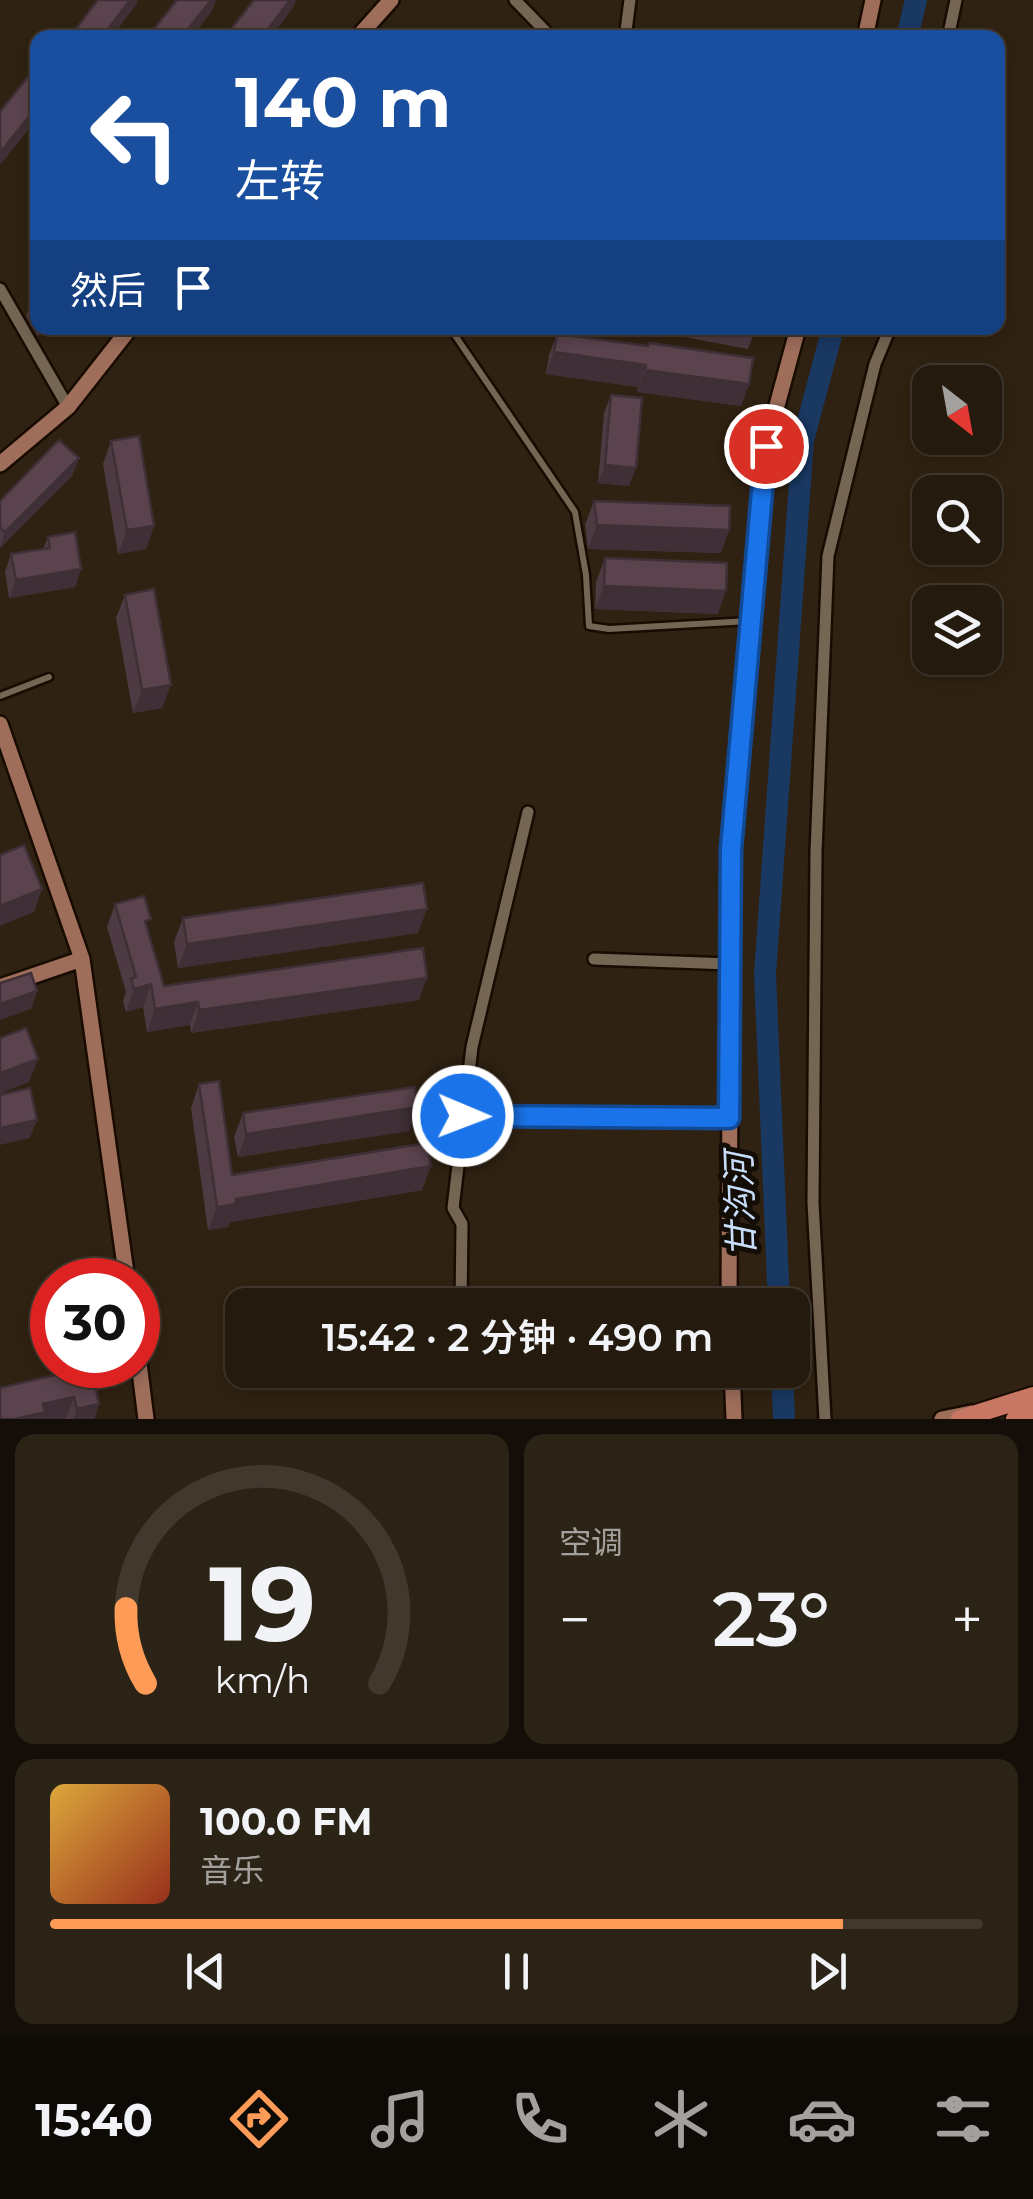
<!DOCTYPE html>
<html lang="zh">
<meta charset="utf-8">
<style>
body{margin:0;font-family:Montserrat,"Noto Sans SC",sans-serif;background:#2c2317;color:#f1f3f6;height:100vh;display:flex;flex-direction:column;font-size:38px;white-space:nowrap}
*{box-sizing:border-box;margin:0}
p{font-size:32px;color:#a3a19e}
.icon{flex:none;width:55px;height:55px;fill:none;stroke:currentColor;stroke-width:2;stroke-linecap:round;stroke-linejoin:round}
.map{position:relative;height:1419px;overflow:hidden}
.side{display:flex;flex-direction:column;gap:15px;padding:15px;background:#140e08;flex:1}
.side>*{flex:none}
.guide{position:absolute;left:30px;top:30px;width:975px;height:305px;border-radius:20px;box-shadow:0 5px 15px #0003,0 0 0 2px #41382e;background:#1a4fa0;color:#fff;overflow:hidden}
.needle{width:65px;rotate:149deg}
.tools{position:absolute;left:912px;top:365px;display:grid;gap:20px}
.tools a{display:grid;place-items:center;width:90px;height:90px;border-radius:20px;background:#241a0e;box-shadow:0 5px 15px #0003,0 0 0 2px #41382e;font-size:50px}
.speed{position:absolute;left:30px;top:1258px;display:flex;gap:20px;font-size:50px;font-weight:700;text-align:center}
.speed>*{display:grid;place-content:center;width:130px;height:130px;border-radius:50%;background:#241a0e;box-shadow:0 5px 15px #0003,0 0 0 2px #41382e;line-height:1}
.speed .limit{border:15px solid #d22;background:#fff;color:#111}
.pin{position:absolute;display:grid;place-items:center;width:85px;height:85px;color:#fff;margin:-42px;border:5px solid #fff;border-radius:50%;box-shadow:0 2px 10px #0007}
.me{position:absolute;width:110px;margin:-55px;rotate:91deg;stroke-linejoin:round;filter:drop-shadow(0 0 8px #0008)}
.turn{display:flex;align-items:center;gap:35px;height:210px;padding:0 40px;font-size:45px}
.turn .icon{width:130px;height:130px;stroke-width:2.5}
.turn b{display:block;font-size:70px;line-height:85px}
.then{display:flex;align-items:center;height:95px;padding:0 40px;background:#0003;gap:20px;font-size:38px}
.big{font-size:75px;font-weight:600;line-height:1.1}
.side .tile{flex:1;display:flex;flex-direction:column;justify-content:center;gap:15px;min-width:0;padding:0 35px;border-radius:20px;background:#2c2317}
.side .dial{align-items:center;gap:0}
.dial svg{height:260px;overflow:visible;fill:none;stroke:#41382e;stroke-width:7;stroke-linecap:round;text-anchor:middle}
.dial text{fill:#f1f3f6;stroke:none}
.song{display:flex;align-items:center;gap:30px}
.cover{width:120px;height:120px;border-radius:15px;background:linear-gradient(135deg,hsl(40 70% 55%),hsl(10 70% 35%))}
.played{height:10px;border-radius:5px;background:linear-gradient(90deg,#fe9c57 85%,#41382e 85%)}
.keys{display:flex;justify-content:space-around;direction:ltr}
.heat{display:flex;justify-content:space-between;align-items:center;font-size:55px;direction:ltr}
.side .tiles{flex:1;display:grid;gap:15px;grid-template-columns:1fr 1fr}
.tile:last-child{grid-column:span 2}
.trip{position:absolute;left:225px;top:1288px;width:585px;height:100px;border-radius:20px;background:#241a0e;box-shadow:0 5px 15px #0003,0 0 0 2px #41382e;font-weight:600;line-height:100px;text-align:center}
.tab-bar{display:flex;height:160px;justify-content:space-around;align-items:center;background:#0e0a06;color:#a3a19e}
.tab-bar .icon{width:70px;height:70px}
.tab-bar .selected{color:#fe9c57}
.tab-bar b{font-size:45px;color:#f1f3f6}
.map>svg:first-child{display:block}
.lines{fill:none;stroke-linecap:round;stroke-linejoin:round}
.river{stroke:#193862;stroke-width:22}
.lane-casing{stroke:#180b00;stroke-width:11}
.street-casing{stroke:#180b00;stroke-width:16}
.secondary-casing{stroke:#180b00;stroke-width:20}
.primary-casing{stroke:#180b00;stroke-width:22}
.lane{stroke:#756553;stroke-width:6}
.street{stroke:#756553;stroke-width:11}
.secondary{stroke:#9e6e5b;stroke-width:15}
.primary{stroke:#c77763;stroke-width:18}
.wall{fill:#4d3a42}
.shaded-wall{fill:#3f2f36}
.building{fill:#5a434d;stroke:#3f2f36;stroke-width:2.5}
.route-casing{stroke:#114b97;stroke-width:25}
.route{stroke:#1a73e8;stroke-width:18}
.labels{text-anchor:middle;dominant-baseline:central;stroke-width:10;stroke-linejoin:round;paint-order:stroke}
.water-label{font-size:35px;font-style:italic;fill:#c8ddf9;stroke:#130d06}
</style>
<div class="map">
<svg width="1033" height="1419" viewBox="0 0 1033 1419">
<rect width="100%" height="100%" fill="#302212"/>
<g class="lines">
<path class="river" d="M907 38 916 0
M779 1305 765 974 803 440 833 328
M782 1370 784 1419"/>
<defs>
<path id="lane" d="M450 328 575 512 586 575 589 626 609 629 749 621
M0 696 49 677"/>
<path id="street" d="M515 0 552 38
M625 38 630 0
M948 38 956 0
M0 289 68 407
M594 959 730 964
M463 1116 729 1118
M461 1305 462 1224 453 1208 472 1047 528 812
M825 1419 813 1203 816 852 828 556 875 364 890 328"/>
<path id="secondary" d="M357 38 391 0
M865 38 873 0
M0 464 68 407 130 328
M0 724 82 959 127 1280
M0 987 82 959
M729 1305 731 849 766 446 798 328
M138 1355 146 1419
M732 1370 734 1419
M942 1419 971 1413"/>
<path id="primary" d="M960 1419 1033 1396
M1015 1419 1033 1413"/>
</defs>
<use href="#lane" class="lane-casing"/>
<use href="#street" class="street-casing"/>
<use href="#secondary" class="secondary-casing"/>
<use href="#primary" class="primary-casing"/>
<use href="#lane" class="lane"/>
<use href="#street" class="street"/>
<use href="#secondary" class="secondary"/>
<use href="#primary" class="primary"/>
</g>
<path class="wall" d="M38 290V328H45L38 336 26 316 34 294Z
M637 328H756L748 349Z
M557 334 749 384 741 406 637 392 638 387 546 374 549 355Z
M611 395 629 486 598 483 604 413Z
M111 441 154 526 146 549 118 554 103 464Z
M79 458 72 476 0 548V501Z
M594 501 729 530 721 553 588 549 585 525Z
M48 537 81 569 75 587 9 598 5 572 11 554 43 549Z
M605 558 718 614 595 609 596 582Z
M125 595 162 708 133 713 116 618Z
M115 904 147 928 164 986 419 1000 191 1033 190 1025 147 1032 143 1007 126 1012 123 1001 126 992 107 927Z
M183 918 418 933 178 968 174 942Z
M199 1084 232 1175 422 1190 230 1222 228 1227 208 1230 191 1108Z
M418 1107 409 1131 238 1157 234 1137 243 1113Z
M81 1374 99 1404 94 1419H0Z"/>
<path class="shaded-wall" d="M130 0H138L136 5 111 38H101Z
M211 0H216L212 11 191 38H181Z
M290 0H296L293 8 270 38H261Z
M38 105V118L0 165V153Z
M554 352 646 365 638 387 546 374Z
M645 370 749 384 741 406 637 392Z
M79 458 72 476 0 548 5 532Z
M605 465 636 468 629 486 598 483Z
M597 525 729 530 721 553 588 549Z
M154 526 146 549 118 554 127 530Z
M81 569 75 587 9 598 16 580Z
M604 586 726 591 718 614 595 609Z
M171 685 162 708 133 713 142 690Z
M42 889 34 912 0 926V906Z
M427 909 418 933 178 968 187 944Z
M427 978 419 1000 191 1033 199 1010Z
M151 984 143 1007 126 1012 134 989Z
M37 991 31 1009 0 1020V1004Z
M198 1002 190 1025 147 1032 155 1009Z
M38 1059 29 1082 0 1094V1073Z
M418 1107 409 1131 238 1157 246 1134Z
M37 1120 30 1138 0 1145V1128Z
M431 1166 422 1190 230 1222 228 1227 208 1230 217 1207 236 1199Z
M74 1397 66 1419H15L43 1404Z
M99 1404 94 1419H73L77 1409Z"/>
<path class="building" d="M98 0H130L101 38H69Z
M177 0H211L181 38H147Z
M254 0H290L261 38H224Z
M38 64V105L0 153V112Z
M557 334 648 346 649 343 753 358 749 384 645 370 646 365 554 352Z
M611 395 642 398 636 468 605 465Z
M139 436 154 526 127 530 111 441Z
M59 440 79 458 5 532 0 527V501Z
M594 501 730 506 729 530 597 525Z
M75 532 81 569 16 580 11 554 50 548 48 537Z
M605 558 727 563 726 591 604 586Z
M154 589 171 685 142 690 125 595Z
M24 845 42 889 0 906V855Z
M423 883 427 909 187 944 183 918Z
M144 896 151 919 145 921 164 986 423 948 427 978 199 1010 198 1002 155 1009 151 984 134 989 131 979 136 977 115 904Z
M31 973 37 991 0 1004V983Z
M26 1028 38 1059 0 1073V1038Z
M219 1081 232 1175 427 1143 431 1166 236 1199V1204L217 1207 199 1084Z
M415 1087 418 1107 246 1134 243 1113Z
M30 1088 37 1120 0 1128V1095Z
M80 1369 81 1374 92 1371 99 1404 77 1409 74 1397 43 1404 45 1412 15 1419H0V1388Z"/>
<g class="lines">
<defs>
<path id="route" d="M463 1116 729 1118 731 849 766 446"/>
</defs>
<use href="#route" class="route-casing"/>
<use href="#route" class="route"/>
</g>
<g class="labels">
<g class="water-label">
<text transform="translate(740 1205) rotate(-92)">甘沟河</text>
</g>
</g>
</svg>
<div class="tools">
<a><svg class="needle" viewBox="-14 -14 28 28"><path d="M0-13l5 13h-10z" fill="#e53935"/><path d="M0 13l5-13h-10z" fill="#a3a19e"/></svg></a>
<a><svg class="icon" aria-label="search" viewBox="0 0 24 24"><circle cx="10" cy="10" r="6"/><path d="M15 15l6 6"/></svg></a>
<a><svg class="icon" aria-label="layers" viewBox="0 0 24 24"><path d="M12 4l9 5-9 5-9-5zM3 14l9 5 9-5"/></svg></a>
</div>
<div class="speed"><div class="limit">30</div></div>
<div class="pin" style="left:766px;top:446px;background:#d93025"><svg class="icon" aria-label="arrive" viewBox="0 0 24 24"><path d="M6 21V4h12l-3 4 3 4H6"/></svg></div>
<svg class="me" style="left:463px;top:1116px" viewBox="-20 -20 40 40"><circle r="17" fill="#1a73e8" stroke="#fff" stroke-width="3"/><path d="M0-11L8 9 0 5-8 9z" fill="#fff"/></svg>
<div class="trip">15:42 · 2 分钟 · 490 m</div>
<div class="guide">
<div class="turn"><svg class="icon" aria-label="left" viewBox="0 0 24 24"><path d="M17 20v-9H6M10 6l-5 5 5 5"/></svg><div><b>140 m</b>左转</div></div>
<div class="then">然后<svg class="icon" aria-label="arrive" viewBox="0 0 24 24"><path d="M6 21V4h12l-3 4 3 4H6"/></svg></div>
</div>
</div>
<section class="side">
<div class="tiles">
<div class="tile dial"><svg viewBox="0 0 100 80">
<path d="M14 69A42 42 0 1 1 86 69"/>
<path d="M14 69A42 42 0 0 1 8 46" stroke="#fe9c57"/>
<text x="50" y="56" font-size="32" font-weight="700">19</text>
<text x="50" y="72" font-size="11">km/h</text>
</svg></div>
<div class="tile"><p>空调</p>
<div class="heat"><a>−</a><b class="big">23°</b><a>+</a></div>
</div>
<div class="tile">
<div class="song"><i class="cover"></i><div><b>100.0 FM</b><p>音乐</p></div></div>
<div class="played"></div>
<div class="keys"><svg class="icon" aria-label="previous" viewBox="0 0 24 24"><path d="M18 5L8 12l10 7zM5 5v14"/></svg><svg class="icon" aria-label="pause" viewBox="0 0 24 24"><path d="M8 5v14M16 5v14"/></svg><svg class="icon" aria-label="next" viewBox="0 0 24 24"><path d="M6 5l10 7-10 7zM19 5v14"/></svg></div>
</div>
</div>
</section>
<nav class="tab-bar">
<b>15:40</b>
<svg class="icon selected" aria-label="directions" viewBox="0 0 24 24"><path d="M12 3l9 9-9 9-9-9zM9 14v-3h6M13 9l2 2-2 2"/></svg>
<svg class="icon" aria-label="music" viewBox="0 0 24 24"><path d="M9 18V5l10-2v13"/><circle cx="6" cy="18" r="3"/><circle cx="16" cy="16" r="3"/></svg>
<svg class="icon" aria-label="phone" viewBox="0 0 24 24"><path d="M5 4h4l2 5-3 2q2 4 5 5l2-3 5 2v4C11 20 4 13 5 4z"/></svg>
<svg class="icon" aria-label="climate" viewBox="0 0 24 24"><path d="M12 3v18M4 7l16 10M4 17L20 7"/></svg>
<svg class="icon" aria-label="car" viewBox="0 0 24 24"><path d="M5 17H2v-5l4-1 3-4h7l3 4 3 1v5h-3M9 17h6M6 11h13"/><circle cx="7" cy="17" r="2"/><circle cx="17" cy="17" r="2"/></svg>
<svg class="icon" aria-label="filters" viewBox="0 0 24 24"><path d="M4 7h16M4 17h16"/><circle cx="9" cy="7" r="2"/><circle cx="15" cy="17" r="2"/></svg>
</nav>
